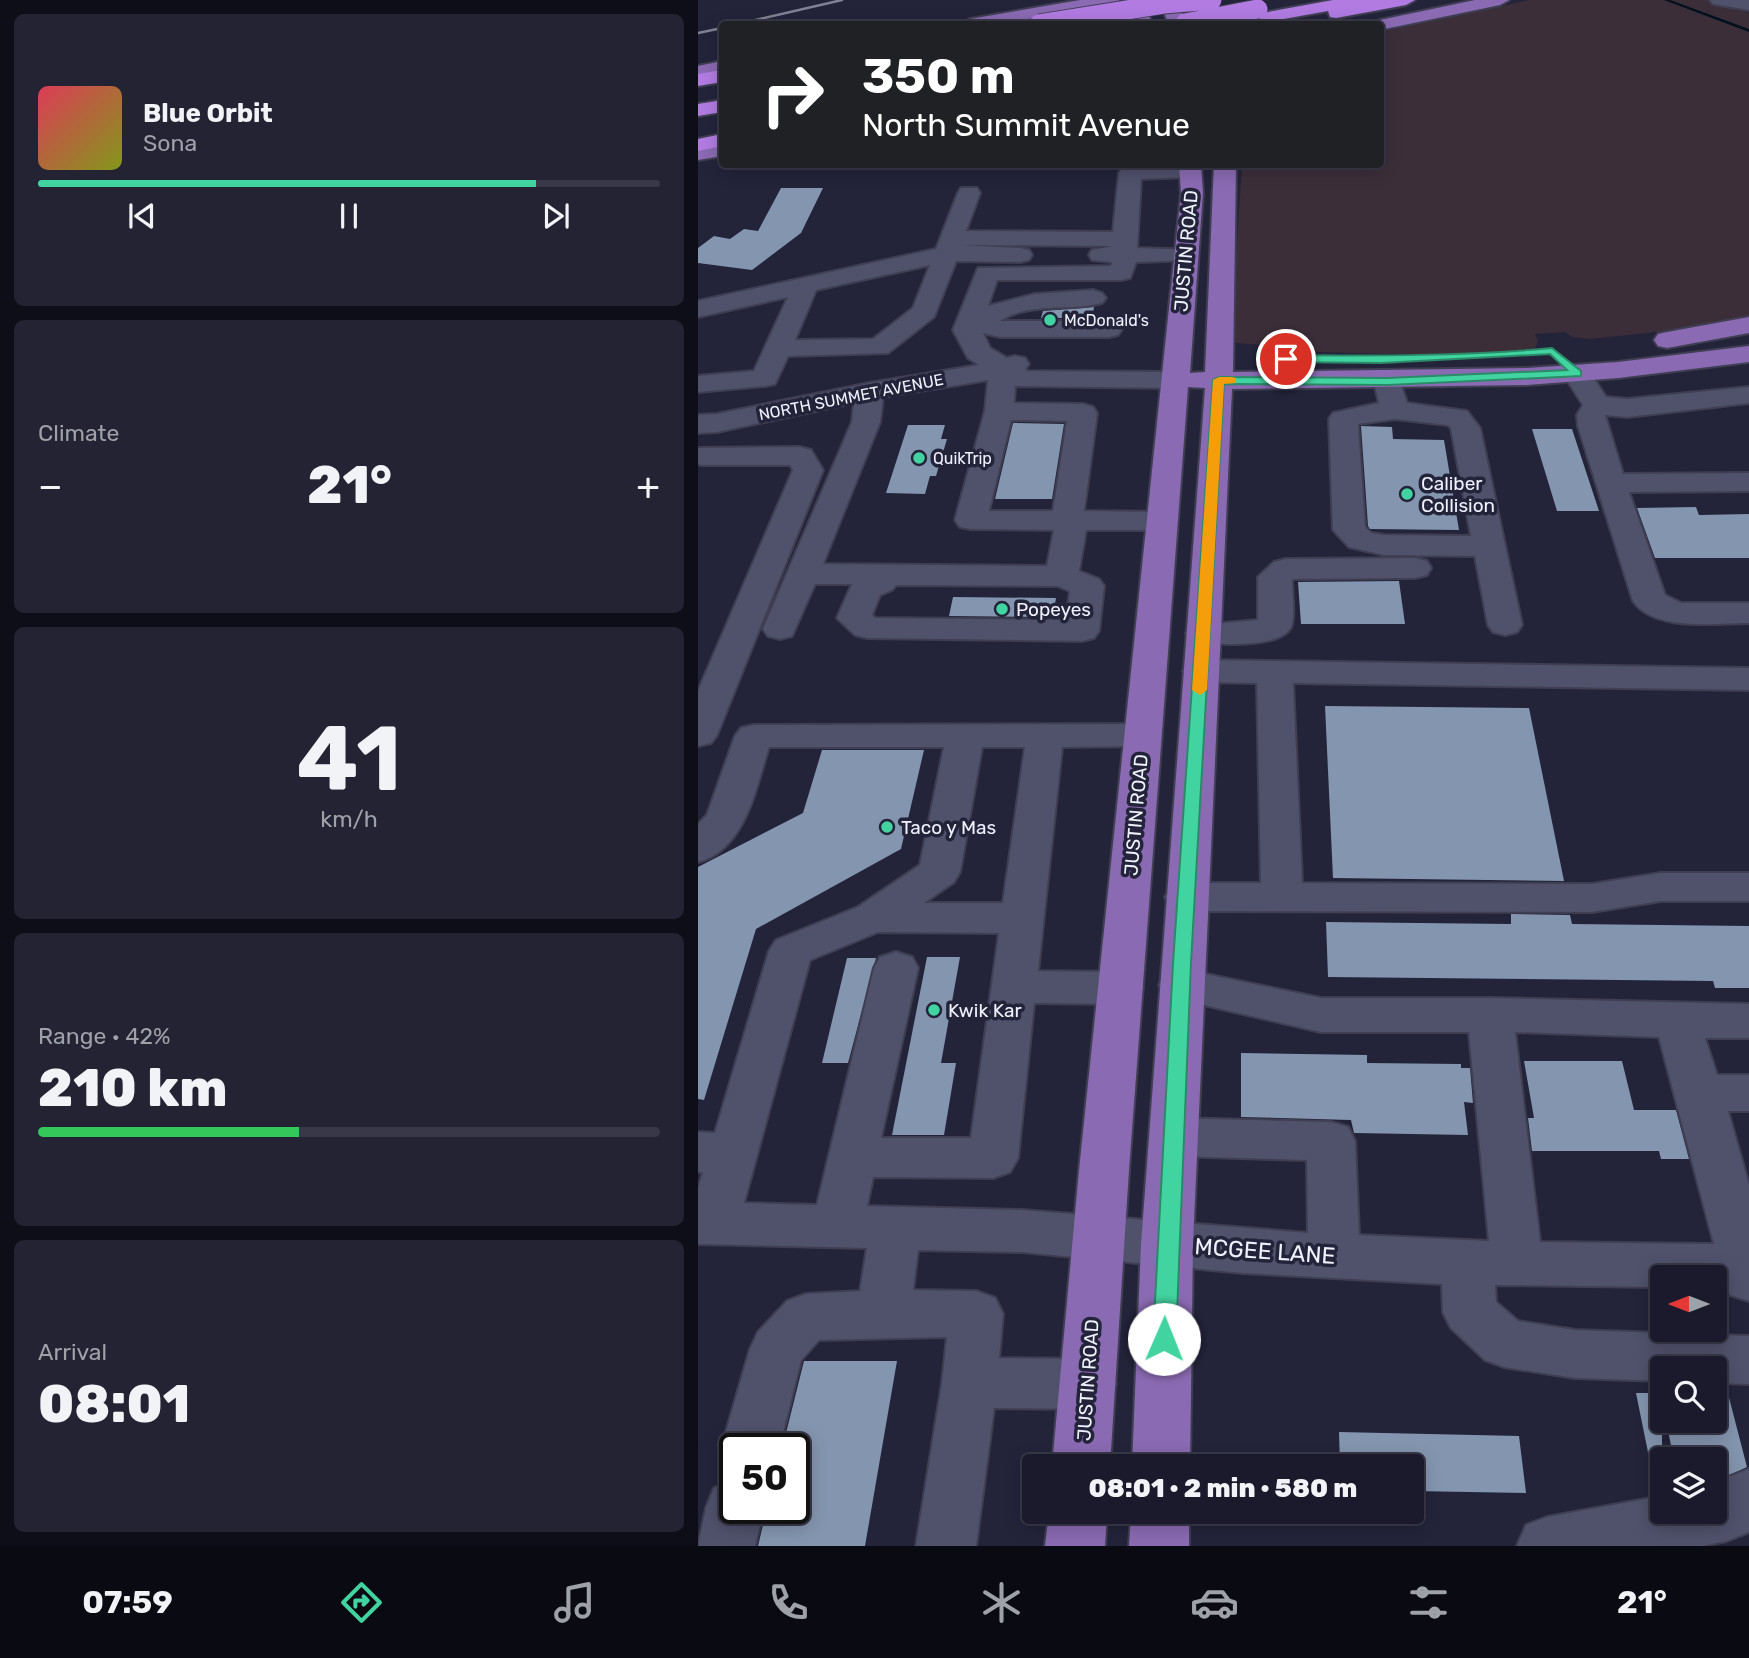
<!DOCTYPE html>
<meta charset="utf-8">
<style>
body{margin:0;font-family:Rubik,sans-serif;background:#232334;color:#f1f3f6;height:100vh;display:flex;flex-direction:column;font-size:26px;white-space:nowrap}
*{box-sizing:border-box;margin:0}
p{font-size:23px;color:#9fa1a9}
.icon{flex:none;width:38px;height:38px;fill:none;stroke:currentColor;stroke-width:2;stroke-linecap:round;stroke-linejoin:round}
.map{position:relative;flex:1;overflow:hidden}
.side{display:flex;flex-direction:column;gap:14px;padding:14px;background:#0e0e18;width:698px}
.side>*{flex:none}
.hud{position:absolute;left:21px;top:21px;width:665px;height:147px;border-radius:7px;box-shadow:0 4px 18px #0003,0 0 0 2px #383848;background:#202124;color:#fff;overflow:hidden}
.needle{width:46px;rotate:270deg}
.controls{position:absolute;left:952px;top:1265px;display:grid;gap:14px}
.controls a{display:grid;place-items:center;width:77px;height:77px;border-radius:7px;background:#1a1a2c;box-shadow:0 4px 18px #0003,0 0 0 2px #383848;font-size:35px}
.speed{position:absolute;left:21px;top:1433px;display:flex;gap:14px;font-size:35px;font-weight:700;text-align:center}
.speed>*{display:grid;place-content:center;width:91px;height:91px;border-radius:50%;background:#1a1a2c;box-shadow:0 4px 18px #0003,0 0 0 2px #383848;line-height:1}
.speed .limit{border:4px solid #111;border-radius:10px;background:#fff;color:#111}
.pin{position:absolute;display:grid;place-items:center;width:60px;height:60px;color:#fff;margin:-30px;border:4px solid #fff;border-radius:50%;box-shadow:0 2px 7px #0007}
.me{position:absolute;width:77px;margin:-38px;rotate:1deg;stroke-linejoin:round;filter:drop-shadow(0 0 5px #0008)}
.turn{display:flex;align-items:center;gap:24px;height:147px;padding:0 28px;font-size:32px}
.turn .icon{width:91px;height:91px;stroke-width:2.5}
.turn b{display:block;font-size:49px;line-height:60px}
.big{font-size:52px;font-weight:800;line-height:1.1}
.side .widget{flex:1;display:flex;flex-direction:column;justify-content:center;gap:10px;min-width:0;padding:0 24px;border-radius:10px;background:#232334}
.side .dial{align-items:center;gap:0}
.dial b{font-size:91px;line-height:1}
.song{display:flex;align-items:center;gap:21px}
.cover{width:84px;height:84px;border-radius:10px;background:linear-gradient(135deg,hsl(350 70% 55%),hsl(70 70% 35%))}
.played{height:7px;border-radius:4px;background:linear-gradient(90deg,#42d4a0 80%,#383848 80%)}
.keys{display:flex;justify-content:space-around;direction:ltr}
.heat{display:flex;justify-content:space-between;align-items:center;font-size:38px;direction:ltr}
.charge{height:10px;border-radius:5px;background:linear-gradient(90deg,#34c759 42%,#383848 0)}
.trip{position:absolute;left:324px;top:1454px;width:402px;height:70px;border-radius:7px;background:#1a1a2c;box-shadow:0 4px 18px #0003,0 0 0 2px #383848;font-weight:800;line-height:70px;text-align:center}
.tab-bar{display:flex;height:112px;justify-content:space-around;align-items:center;background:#0a0a12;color:#9fa1a9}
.tab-bar .icon{width:49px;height:49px}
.tab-bar .selected{color:#42d4a0}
.tab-bar b{font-size:32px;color:#f1f3f6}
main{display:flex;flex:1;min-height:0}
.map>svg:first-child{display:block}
.green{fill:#3b2e39}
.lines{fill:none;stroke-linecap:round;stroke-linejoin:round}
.stream{fill:#00111d;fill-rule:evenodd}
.building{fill:#8495af}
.minor-casing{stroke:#3f3e52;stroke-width:4}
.major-casing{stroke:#3f3e52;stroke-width:4}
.highway-casing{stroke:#3f3e52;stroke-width:4}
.minor{fill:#50516b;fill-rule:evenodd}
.major{fill:#8a6ab2;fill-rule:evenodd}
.highway{fill:#b17be1;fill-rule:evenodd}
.rail{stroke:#828295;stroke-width:2.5}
.highway-bridge-casing{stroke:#3f3e52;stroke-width:21;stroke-linecap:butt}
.highway-bridge{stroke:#b17be1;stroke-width:19}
.route{fill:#42d4a0;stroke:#2b8a68;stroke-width:2}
.slow{fill:#f59e0b}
.poi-dot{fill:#42d4a0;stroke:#23233a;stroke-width:2.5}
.labels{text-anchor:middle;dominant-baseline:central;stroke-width:7;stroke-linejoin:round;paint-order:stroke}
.far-poi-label{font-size:16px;fill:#f0f1fe;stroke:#23233a;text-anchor:start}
.far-street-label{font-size:16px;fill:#f0f1fe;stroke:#23233a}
.street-label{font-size:19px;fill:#f0f1fe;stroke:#23233a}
.poi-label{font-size:19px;fill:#f0f1fe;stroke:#23233a;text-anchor:start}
.near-street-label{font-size:23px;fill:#f0f1fe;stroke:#23233a}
</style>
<main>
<section class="side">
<div class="widget">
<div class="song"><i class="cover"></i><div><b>Blue Orbit</b><p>Sona</p></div></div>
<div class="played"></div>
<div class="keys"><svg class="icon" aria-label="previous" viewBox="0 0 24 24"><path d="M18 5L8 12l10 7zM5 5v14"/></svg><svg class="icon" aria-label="pause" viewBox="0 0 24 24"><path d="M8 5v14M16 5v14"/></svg><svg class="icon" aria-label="next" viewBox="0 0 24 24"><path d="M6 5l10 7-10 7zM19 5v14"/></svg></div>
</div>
<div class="widget"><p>Climate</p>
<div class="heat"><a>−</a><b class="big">21°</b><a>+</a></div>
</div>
<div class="widget dial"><b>41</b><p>km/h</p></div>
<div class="widget"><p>Range · 42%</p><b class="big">210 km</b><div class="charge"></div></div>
<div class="widget"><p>Arrival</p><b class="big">08:01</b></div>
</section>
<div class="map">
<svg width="1051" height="1546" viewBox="0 0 1051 1546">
<rect width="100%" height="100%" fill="#23233a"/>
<path class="green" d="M832 0H1015L1051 13V322L893 339 874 337 867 332 837 334 840 341 837 348C748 359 658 352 569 351L565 345 539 343 533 337 544 165 682 164 683 32Z"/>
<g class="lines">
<path class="stream" d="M966 0H972L1051 29V32Z"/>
</g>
<path class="building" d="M83 188H125L103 233 54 270 0 263V248L16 236 32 239 46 229 60 231Z
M396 307 394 318H343L345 311Z
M315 423 366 424 354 499H297Z
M210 425H247L243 439H249L238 476H232L227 494 188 493Z
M663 426 694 427 695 439 746 440 761 530 672 529 670 526Z
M834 429H874L901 511H859Z
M998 507 1001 515 1051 514V558H957L939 508Z
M701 581 707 624H603L600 582Z
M255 597 358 598 355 617 251 616Z
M627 706 831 708 866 881 635 878Z
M124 750H226L203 849 58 929 6 1100 0 1099V867L105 813Z
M813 914 872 915 874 924 1051 926V988H1017L1015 981 630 977 628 922 813 924Z
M229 957H262L243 1063H258L246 1135H194Z
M149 958H178L150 1063H124Z
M543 1053 669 1055V1063L763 1064V1068H772L775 1103 766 1102 770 1135 656 1133 653 1120 543 1117Z
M826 1061H924L936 1110H978L991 1159H963L961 1151H834L830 1118H836Z
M106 1361H199L167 1546H60L69 1508H96V1449H84Z
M1017 1386H1028L1049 1467 1023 1479H1017V1460H976L968 1421H1017Z
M938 1393H964V1466L953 1467Z
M641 1432 821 1436 828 1493 714 1491V1466H642Z"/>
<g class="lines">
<defs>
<path id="minor" d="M1012 0H1051V10L1015 4Z
M471 164H497L504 170 501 175 493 177 443 179 439 248 497 250 500 255 497 260 438 262 432 278 423 280H299L290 306 337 294 395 290 404 293 408 298 404 303C370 312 333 301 302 321H411L420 323 424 329 420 335 411 337H302L285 333 292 348 309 358 317 356 327 358 331 364 327 369 330 371 476 372 486 374 490 380 486 386 476 388 317 386 316 403 385 404 395 407 399 413 386 511 463 512 474 514 479 521 474 528 463 530H388L381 571 401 579 406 586 401 631 396 638 384 641 169 638 157 635 139 618 154 584H117L94 636 82 639 70 636 65 629 154 422 156 403 19 432 0 433V415L19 414 172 383 281 365 270 358 255 330 280 268 413 266 414 262 394 260 391 255 394 250 415 246 263 245 322 248 331 250 334 255 331 260 322 262 258 261 236 317 190 353 90 356 77 384 67 386 0 392V376L56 371 90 297 0 317V301L238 249 260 193 263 188H279L282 193 268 231 415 232 421 173 424 168ZM232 265 215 308 175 339 97 340 118 290ZM290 380 287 411 257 520 262 527 273 529 356 530 349 566 125 564 182 422 185 397ZM313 420 369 421 355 511H291ZM198 585 359 586 372 591 368 620 177 618 174 615 182 595 194 590Z
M879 366 889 368 908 397 929 399 1051 387V403L929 417 907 415 925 474 1051 473V491L931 492 967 595 983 603H1051V623C1018 623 956 632 935 601L880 426 879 415 885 405 865 374 869 368Z
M690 374 700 376 709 403 769 411 782 428 824 625 819 632 807 635 795 632 790 625 777 556 686 555 651 547 635 530 631 419 635 413 681 403 676 382 680 376ZM697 419 750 425 753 428 773 536 686 535 673 533 667 527 660 424Z
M102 447 113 450 125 470 19 735 13 743 0 746V691L95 470 92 465H3L0 464V448Z
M717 558 729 561 733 568 729 575 717 578 596 579 594 580C594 594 597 611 594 624 588 650 513 645 493 640L488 633 493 626 560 620V577L576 562 588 559Z
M503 660 1051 668V690L595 683 604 883 894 884 963 873H1051V901H963L894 912 488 911 473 907 467 897 473 887 488 883H563L559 683 503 682 490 679 485 671 490 663Z
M445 724 458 727 464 735 458 743 445 746 364 747 340 971 423 972 439 977 445 988 439 999 423 1004 336 1003 320 1158 312 1172 295 1178 175 1177 169 1206 324 1210 610 1233 609 1160 475 1156 458 1151 451 1137 458 1123 475 1118 633 1122 650 1127 657 1141 661 1235 791 1241 771 1032H623L467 996 461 985 467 974 483 969 623 998H792L1051 1004V1038H1007L1019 1075H1051V1111H1030L1051 1185V1301L1032 1295 1029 1288H1017V1278H964V1287L797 1285 798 1302 820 1321 877 1330 1051 1336V1384L1017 1383V1368H964V1381L877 1378 806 1367 787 1360 753 1328 745 1312 744 1284 545 1273 324 1252 220 1250 215 1290 278 1291 297 1298 305 1314 301 1358 390 1359 410 1366 418 1384 410 1402 390 1409 296 1408 278 1546H218L244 1383 249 1337 121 1340 103 1360 81 1449H37V1470L32 1468 23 1449 52 1349 60 1332 89 1301 108 1294 162 1291 169 1248 0 1244V1188L5 1172H0V1132L17 1133 71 951 78 940 160 907 222 865 246 747H71C58 788 47 850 0 862V824L9 815 37 736 43 728 56 725ZM284 747H327L305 903H226L256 882 262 872ZM180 932 301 933 273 1138H183L220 968 214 957 198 952 182 957 176 968 119 1205 46 1203 112 960ZM817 1032 961 1037 1016 1244 842 1242Z
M1051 1469V1532L1029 1541 1004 1546H819L828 1525 849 1517 964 1496V1512H1017V1487L1030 1477Z
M37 1480V1508H66L57 1546H0L8 1508 16 1488Z"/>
<path id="major" d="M382 0H422L413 5 301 24H263L272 19Z
M428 0H446L454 24H436Z
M462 0H480L488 24H470Z
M777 0H811L802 5 682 30V24H673L682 20Z
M24 61V73L0 78V66Z
M24 144V156L0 160V148Z
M481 164H503L505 193 492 373 507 372 516 164H538L535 372 829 368 920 362 1051 346V362L920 378 829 385 534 389 495 1244 492 1466H434L443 1244 507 388 490 387 431 1170 412 1466H354L381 1170 483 193Z
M1051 317V333L969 348 960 346 956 340 960 334 969 332Z
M351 1512H409L407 1546H347Z
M433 1512H491V1546H431Z"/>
<path id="highway" d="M635 0H717L708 5 638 18 632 17 630 11 558 24H522L531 19Z
M24 70V82L0 86V74Z
M24 100V112L0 116V104Z
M24 134V146L0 151V139Z"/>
</defs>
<use href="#minor" class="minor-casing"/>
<use href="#major" class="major-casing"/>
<use href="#highway" class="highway-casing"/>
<use href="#minor" class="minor"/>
<use href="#major" class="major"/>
<use href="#highway" class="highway"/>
<path class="rail" d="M40 24 144 0
M0 33 24 28"/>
<defs>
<path id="highway-bridge" d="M487 23 560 9
M341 24 466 4 514 0"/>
</defs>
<use href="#highway-bridge" class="highway-bridge-casing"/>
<use href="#highway-bridge" class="highway-bridge"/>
</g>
<path class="route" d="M854 348 883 371V376L690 385 526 384 493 963 478 1339 474 1346 466 1349 458 1346 455 1339 475 963 515 380 521 377 690 378 869 370 852 354 683 363 588 362 582 359 588 355C677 356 766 356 854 348Z"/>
<path class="slow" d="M534 377 538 378V383L526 384 509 690 502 695 494 690 515 380 521 377Z"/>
<g class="poi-dot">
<circle cx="352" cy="320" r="7"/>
<circle cx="221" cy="458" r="7"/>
<circle cx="709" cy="494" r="7"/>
<circle cx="304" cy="609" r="7"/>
<circle cx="189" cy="827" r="7"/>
<circle cx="236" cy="1010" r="7"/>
</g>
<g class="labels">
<g class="far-poi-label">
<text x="366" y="320">McDonald's</text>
<text x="235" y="458">QuikTrip</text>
</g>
<g class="far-street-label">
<text transform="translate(153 397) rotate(-11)">NORTH SUMMET AVENUE</text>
</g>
<g class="street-label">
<text transform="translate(488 251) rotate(-85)">JUSTIN ROAD</text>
<text transform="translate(438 815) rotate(-85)">JUSTIN ROAD</text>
<text transform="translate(390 1380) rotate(-86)">JUSTIN ROAD</text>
</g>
<g class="poi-label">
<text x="723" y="483">Caliber<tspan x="723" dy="22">Collision</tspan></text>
<text x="318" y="609">Popeyes</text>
<text x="203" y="827">Taco y Mas</text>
<text x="250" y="1010">Kwik Kar</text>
</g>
<g class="near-street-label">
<text transform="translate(567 1251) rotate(4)">MCGEE LANE</text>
</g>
</g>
</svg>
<div class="controls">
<a><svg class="needle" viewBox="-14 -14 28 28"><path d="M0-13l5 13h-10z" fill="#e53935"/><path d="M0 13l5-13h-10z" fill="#9fa1a9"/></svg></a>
<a><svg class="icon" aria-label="search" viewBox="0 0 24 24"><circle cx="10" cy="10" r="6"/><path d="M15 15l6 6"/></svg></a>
<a><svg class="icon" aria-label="layers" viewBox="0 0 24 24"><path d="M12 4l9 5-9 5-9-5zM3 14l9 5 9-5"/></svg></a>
</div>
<div class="speed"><div class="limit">50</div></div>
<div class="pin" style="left:588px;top:359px;background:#d93025"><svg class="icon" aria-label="arrive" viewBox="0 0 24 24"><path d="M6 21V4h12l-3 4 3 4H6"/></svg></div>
<svg class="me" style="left:466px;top:1339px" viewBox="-20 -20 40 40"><circle r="19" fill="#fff"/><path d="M0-13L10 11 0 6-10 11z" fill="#42d4a0"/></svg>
<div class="trip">08:01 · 2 min · 580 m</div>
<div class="hud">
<div class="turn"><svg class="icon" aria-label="right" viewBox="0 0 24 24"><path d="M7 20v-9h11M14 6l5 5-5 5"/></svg><div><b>350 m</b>North Summit Avenue</div></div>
</div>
</div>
</main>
<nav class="tab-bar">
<b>07:59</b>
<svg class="icon selected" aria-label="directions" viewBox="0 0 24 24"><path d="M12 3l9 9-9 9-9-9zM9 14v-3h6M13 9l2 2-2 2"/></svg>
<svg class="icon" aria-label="music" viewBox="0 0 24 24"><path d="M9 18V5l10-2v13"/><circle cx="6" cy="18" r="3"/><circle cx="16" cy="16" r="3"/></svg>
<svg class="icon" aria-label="phone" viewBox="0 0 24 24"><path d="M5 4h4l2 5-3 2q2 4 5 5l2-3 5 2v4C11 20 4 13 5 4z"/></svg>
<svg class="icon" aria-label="climate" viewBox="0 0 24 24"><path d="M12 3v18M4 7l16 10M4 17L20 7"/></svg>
<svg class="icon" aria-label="car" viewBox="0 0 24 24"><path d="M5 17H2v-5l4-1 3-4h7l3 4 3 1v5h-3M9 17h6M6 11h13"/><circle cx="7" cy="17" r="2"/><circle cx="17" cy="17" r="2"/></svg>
<svg class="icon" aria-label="filters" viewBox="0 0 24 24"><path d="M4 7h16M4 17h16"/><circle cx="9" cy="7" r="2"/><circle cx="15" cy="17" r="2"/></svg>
<b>21°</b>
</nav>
